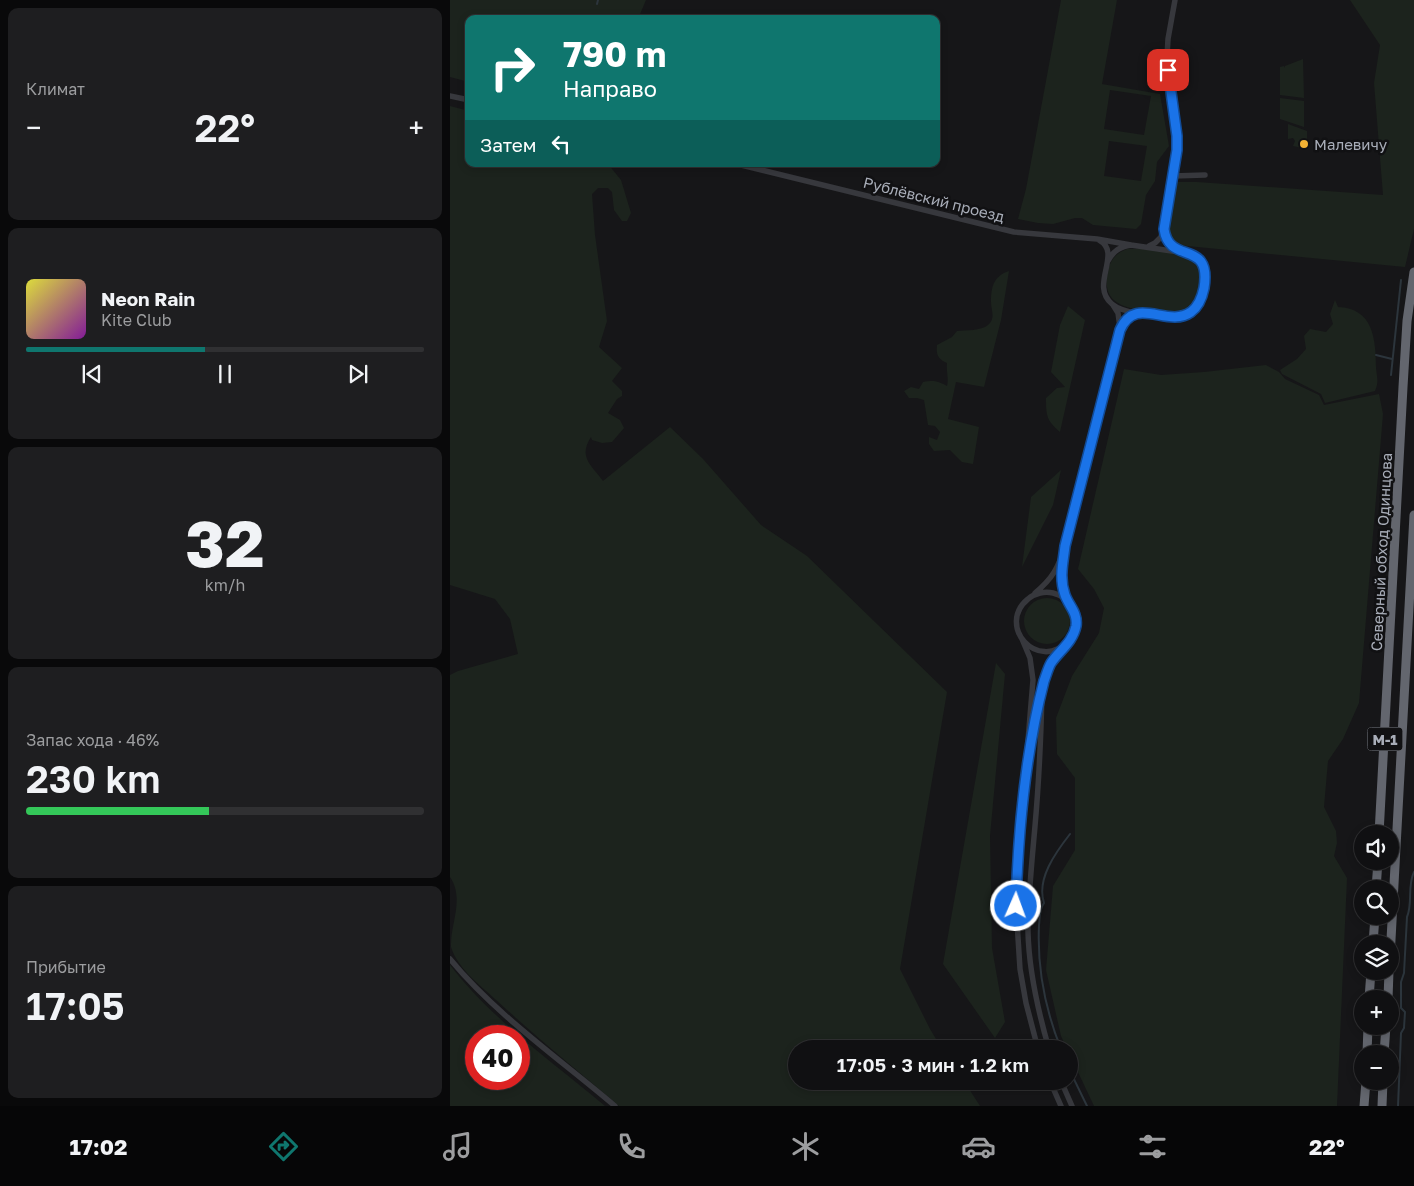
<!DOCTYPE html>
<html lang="ru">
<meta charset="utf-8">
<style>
body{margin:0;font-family:"Golos Text",sans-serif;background:#1e1e20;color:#f1f3f6;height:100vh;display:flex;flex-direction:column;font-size:19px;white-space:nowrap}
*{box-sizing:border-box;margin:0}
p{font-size:16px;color:#9c9d9f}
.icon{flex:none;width:28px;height:28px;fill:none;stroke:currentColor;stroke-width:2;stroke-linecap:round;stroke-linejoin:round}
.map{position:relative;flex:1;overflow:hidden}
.details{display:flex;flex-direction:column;gap:8px;padding:8px;background:#09090a;width:450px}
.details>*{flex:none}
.banner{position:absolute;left:15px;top:15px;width:475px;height:152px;border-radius:10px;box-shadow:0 2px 8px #0003,0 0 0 1px #303032;background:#0f766e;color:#fff;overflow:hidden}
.controls{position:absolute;left:904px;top:825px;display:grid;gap:10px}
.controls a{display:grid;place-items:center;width:45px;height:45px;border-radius:50%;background:#101012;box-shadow:0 2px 8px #0003,0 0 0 1px #303032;font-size:25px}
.speed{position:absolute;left:15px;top:1025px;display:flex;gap:10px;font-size:25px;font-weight:700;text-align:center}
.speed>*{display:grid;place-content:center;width:65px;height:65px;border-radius:50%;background:#101012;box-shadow:0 2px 8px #0003,0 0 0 1px #303032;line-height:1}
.speed .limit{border:8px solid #d22;background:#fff;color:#111}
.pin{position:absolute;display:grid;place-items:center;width:42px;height:42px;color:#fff;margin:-21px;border-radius:10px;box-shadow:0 2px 8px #0006}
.me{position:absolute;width:55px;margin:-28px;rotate:2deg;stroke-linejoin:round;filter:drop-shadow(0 0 4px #0008)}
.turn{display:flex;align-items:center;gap:18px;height:105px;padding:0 15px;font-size:22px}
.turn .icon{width:65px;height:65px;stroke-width:2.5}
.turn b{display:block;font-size:35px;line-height:42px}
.then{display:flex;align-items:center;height:48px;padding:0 15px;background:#0003;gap:10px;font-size:19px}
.big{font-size:38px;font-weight:600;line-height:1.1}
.details .widget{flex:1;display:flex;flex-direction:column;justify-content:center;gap:8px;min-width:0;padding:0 18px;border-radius:10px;background:#1e1e20}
.details .dial{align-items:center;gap:0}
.dial b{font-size:65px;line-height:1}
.song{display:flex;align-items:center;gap:15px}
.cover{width:60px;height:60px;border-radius:8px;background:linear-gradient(135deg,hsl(60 70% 55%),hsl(290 70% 35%))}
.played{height:5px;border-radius:2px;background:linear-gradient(90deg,#0f766e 45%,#303032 45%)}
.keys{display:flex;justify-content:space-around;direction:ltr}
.heat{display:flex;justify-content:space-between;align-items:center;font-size:28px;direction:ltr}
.charge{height:8px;border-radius:4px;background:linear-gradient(90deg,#34c759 46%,#303032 0)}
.trip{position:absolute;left:338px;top:1040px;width:290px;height:50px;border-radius:25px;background:#101012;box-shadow:0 2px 8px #0003,0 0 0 1px #303032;font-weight:600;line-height:50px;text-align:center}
.tab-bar{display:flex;height:80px;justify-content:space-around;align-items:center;background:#060607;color:#9c9d9f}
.tab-bar .icon{width:35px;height:35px}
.tab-bar .current{color:#0f766e}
.tab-bar b{font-size:22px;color:#f1f3f6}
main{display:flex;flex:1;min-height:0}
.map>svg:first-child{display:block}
.green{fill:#1c231d;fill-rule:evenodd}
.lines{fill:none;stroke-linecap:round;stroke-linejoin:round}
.stream{stroke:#2c353c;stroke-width:2}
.minor{stroke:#37383d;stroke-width:5.5}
.highway{stroke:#63666e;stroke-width:9}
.route-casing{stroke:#114b97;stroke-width:12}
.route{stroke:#1a73e8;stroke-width:9}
.poi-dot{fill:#f2b134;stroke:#111113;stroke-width:2}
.labels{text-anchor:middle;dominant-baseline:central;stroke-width:5;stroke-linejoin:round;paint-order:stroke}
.shield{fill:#111113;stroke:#7b7e86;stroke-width:1}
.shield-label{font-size:14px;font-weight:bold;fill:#a8adb8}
.poi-label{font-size:15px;fill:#a8adb8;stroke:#111113;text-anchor:start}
.street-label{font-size:15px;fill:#a8adb8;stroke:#111113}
</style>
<main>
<section class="details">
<div class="widget"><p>Климат</p>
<div class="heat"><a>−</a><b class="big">22°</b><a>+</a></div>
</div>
<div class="widget">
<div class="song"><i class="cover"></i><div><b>Neon Rain</b><p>Kite Club</p></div></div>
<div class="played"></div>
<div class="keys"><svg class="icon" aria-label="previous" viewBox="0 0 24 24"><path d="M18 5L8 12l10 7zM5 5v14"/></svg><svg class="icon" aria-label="pause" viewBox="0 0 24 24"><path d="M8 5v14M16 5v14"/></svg><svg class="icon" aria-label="next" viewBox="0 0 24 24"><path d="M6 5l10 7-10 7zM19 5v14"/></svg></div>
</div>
<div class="widget dial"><b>32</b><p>km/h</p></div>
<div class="widget"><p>Запас хода · 46%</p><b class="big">230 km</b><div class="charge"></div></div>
<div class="widget"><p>Прибытие</p><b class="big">17:05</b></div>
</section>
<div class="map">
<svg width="964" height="1106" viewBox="0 0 964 1106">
<rect width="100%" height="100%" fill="#161618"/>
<path class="green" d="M0 0H196L188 19H19V82L0 77Z
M611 0H667L652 84 710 94 719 146 707 162 705 181 696 195 691 224 686 229 643 225 632 218H625L603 224 588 223 568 219 576 189ZM660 90 701 96 694 135 654 129ZM659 141 697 146 691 181 654 176Z
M900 0H964V229L955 267 727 245 720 239 717 231 726 182H747L933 195 924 83 930 45Z
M853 59 854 98 830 95V67L834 66 835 68V66Z
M830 98 854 101V127L830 119Z
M0 106 19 111V164H158L171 180 181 213 177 221H172L164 210 162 192 158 188H148L142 194 145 235 157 321 149 347 172 368 162 381 172 391V396L167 399 158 413 170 420 174 428 162 442 152 443 142 440 141 437C128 457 141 465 153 481L220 427 253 459 311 525 357 556 497 692 450 969 480 1029 492 1049H346V1081H514L530 1106H169C128 1071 85 1036 45 999 29 984 8 969 1 947 0 924 15 899 0 877V675L8 671 68 654 60 619 45 599 0 585Z
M838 124 857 131V144L854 141H851L850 144 852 148 843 146 845 141 843 138 838 139Z
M677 249C692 248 732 251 743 260 761 275 749 313 725 314 705 311 660 313 657 287 656 282 657 276 658 272 660 260 666 253 677 249Z
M559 271 551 320 534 387 506 382 498 419 529 427 523 464 512 462 500 450 484 451 479 444V437L487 440 490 432 485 426 478 425 474 400 467 398H459L454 391 461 387 469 389 473 382C484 380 488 381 497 386 499 378 496 372 497 363 488 359 486 355 487 345L502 337 507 331C516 330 531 331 538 325 546 318 541 310 541 302 541 286 544 276 559 271Z
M885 300 888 307C923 308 926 339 926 368 927 378 929 382 925 391L875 403 871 394 832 374 830 370 847 359 856 349 854 336 860 329 876 332 883 324 880 314Z
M618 306 635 320 610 432C597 421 596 416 596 398L607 388 615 387 601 372 610 325Z
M816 365 829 372 835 379 869 395 874 405 929 394 933 414 909 703 893 739 878 761 874 807 886 831 887 843 884 856 897 878 887 1106H644L619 1053V1049H617L611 1036 596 970 603 886 625 850V778L607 754 606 718 622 676 649 633 654 608 644 589 628 569 674 369 711 375 754 372Z
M611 470 603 505 572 567 581 497Z
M574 621a23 23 0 1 1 46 0a23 23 0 1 1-46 0Z
M546 663 555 674 540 836 542 948 555 1022 545 1038 493 964Z
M0 965C42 1020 102 1061 155 1106H0ZM26 1036H69V1079H26Z"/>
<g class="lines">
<path class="stream" d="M147 4 148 0
M926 355 942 359
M941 375 951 280
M611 1049C595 1009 587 967 589 925 590 917 589 909 594 903 586 879 606 852 620 834
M619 1069 637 1106
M948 1106 951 1033 954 1028 955 1012 951 1008V982L954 973 957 917C963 903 957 886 964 872"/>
<path class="minor" d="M0 96 19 100
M287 164 564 232 647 239 681 245
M723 176 755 175
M714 231 717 241 726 250
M649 240C673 253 639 285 662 304 675 315 714 316 731 316 756 307 765 271 742 254L681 245C670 247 664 250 658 261
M699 246 705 243 711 237 727 150 726 122 717 57 718 39 725 0
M663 305 668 313 670 328
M612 564 613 585 619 601
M585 593C603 578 608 568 615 546L669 331C674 321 679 317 688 312
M572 639 580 658 583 680 567 873 566 906 570 969 576 1003 588 1049
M592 692C591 736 589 781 585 826 582 861 578 897 578 932 579 972 588 1011 599 1049
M591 694C593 685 595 674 600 665 609 646 639 632 621 606 617 599 611 595 603 593 595 591 585 593 578 599 546 625 587 673 619 641
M581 741 589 703
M0 959C45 1014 111 1060 165 1106
M600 1081 611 1106
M611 1081 622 1106"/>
<path class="highway" d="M929 834 953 387 957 321 964 272
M926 889 928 861
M923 944 925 916
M940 958 964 515
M919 999 921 971
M938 999 939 971
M917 1054 918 1026
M934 1054 936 1026
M914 1106 916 1081
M932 1106 933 1081"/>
</g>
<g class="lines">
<defs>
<path id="route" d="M566 906C568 831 575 754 594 681 596 676 598 668 601 663 609 651 623 642 626 626 628 613 619 606 615 595 609 578 613 563 615 546L670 330C686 294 717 329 741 312 749 306 752 298 754 288 762 238 719 266 714 229L727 150V136L718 70"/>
</defs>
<use href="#route" class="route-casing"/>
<use href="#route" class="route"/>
</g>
<circle class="poi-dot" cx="854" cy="144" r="5"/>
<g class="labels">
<rect class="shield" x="917.5" y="727.5" width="35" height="23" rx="4"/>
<g class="shield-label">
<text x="935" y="739">М-1</text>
</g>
<g class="poi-label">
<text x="864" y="144">Малевичу</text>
</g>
<g class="street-label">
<text transform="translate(484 199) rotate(14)">Рублёвский проезд</text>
<text transform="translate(931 552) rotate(-87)">Северный обход Одинцова</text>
</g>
</g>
</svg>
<div class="controls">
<a><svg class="icon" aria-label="sound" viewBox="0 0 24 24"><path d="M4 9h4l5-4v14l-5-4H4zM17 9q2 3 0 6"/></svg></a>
<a><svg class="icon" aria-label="search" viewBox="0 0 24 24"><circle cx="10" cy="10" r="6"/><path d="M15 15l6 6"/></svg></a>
<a><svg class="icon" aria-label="layers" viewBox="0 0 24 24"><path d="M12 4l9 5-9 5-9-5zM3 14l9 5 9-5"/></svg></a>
<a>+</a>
<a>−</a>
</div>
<div class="speed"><div class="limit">40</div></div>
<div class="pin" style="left:718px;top:70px;background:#d93025"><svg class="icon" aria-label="arrive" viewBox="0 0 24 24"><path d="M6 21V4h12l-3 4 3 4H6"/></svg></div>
<svg class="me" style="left:566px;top:906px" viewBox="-20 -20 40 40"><circle r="17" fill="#1a73e8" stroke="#fff" stroke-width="3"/><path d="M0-11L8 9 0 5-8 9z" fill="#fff"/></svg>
<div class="trip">17:05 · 3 мин · 1.2 km</div>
<div class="banner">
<div class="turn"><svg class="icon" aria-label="right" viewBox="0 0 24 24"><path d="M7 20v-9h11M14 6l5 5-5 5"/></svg><div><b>790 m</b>Направо</div></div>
<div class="then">Затем<svg class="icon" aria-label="left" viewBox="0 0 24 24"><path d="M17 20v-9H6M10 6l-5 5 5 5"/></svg></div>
</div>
</div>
</main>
<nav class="tab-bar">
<b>17:02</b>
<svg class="icon current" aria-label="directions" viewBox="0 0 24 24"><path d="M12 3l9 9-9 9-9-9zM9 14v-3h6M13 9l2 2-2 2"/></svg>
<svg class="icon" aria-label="music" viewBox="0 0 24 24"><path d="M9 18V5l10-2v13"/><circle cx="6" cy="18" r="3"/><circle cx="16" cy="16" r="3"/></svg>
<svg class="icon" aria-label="phone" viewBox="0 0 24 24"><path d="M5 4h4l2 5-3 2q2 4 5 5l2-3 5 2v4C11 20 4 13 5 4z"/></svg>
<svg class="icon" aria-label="climate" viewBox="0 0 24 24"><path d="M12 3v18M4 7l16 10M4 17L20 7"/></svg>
<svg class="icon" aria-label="car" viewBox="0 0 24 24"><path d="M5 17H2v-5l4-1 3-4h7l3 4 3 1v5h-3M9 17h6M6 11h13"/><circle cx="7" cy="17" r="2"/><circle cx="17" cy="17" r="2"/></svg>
<svg class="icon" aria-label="filters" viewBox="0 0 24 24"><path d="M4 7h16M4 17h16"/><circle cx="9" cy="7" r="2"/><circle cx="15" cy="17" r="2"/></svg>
<b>22°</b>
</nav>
